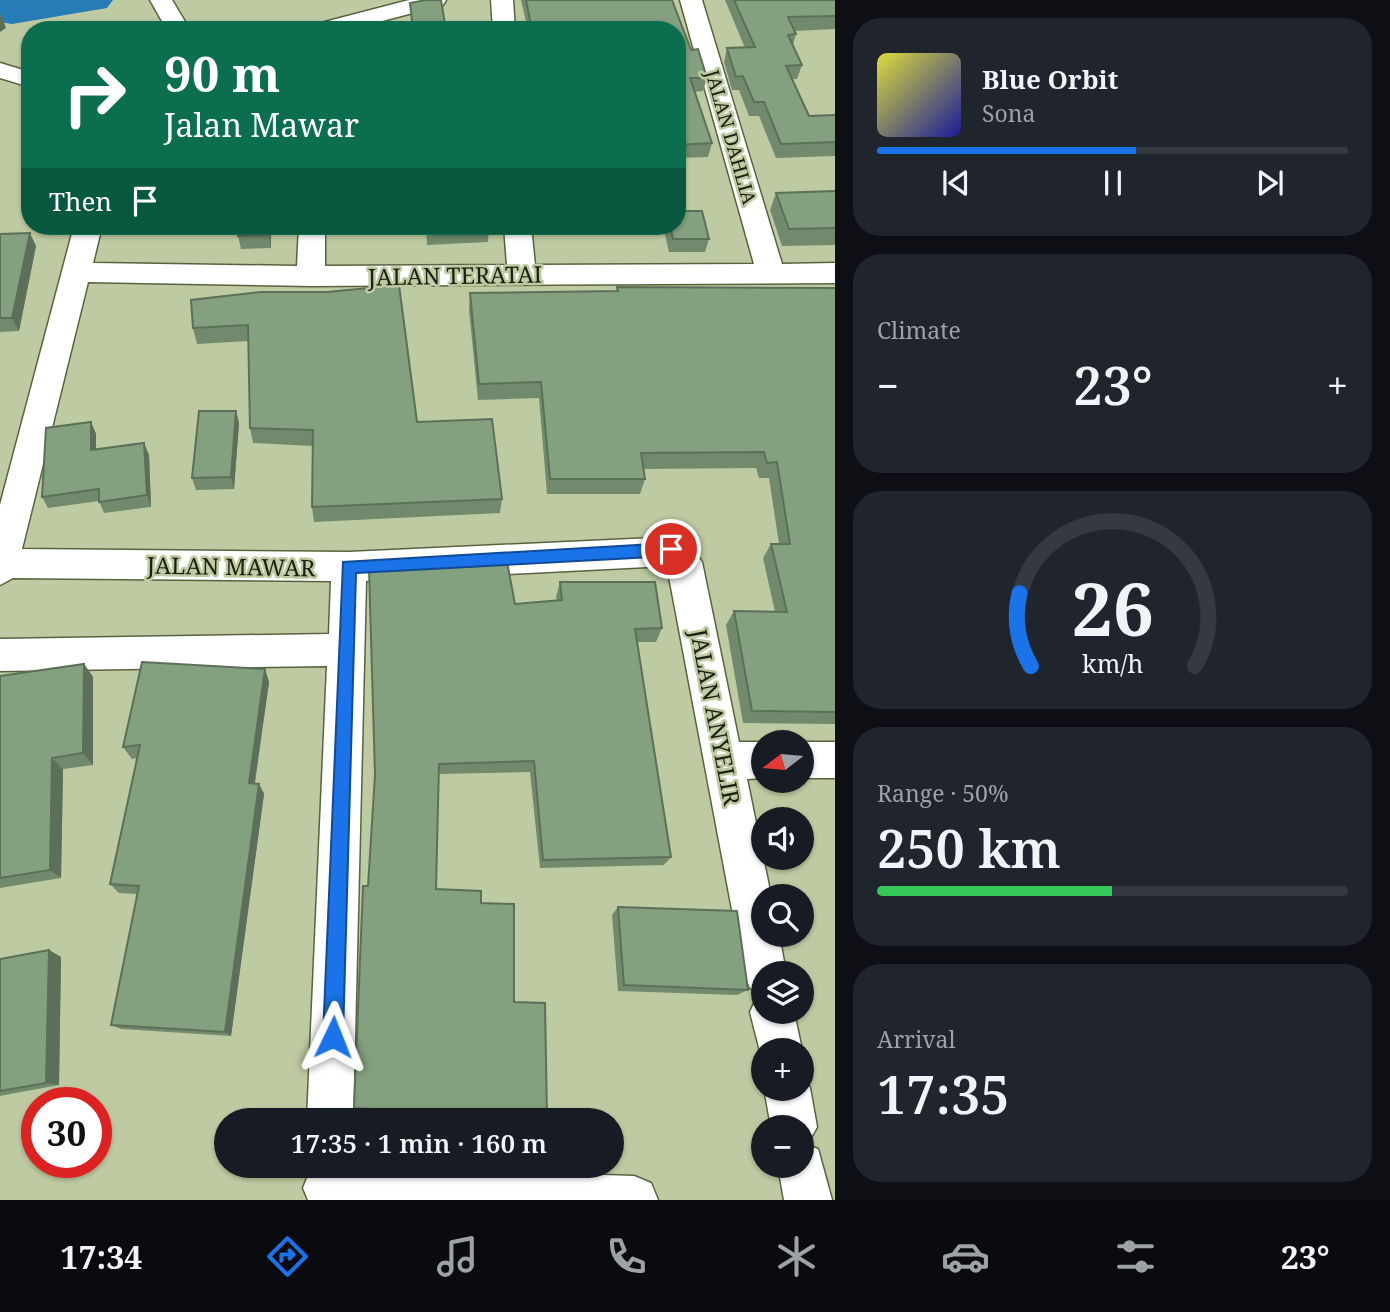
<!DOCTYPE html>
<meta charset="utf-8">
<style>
body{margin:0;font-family:"Noto Serif",serif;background:#20242c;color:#f1f3f6;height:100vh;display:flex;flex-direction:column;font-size:26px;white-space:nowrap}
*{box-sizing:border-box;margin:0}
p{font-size:23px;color:#9ea1a6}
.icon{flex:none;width:38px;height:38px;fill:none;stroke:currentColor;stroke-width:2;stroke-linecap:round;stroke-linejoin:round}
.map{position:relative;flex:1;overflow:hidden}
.side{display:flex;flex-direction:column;gap:18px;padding:18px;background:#0d0f14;width:555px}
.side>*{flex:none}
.top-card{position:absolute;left:21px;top:21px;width:665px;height:214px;border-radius:28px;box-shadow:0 2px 5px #0004;background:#0b6e4f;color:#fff;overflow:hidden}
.needle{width:46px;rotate:254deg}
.tools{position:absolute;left:751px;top:730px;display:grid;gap:14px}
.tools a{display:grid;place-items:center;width:63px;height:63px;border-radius:50%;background:#171b24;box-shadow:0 2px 5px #0004;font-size:35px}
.speed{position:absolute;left:21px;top:1087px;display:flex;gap:14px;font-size:35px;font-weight:700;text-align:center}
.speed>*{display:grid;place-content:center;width:91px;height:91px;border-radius:50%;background:#171b24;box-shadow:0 2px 5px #0004;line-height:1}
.speed .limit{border:10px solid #d22;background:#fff;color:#111}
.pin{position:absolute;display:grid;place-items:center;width:60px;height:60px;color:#fff;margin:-30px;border:4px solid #fff;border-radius:50%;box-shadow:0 2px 7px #0007}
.me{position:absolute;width:77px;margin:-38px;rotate:2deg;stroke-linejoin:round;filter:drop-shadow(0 0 5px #0008)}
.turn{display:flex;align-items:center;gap:24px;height:147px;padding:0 28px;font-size:32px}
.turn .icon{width:91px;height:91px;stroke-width:2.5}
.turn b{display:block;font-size:49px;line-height:60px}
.then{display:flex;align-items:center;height:66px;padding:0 28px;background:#0003;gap:14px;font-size:26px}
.big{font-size:52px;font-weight:600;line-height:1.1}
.side .widget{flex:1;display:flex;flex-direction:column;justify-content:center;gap:10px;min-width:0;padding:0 24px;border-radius:28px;background:#20242c}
.side .dial{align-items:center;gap:0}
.dial svg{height:182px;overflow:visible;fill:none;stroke:#363941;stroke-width:7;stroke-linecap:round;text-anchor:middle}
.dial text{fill:#f1f3f6;stroke:none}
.song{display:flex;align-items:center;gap:21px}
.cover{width:84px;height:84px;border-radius:10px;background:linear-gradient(135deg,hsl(60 70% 55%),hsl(240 70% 35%))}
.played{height:7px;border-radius:4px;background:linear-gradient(90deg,#1a73e8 55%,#363941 55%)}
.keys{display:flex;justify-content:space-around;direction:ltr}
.heat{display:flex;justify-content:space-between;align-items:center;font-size:38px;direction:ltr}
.charge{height:10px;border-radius:5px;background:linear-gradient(90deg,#34c759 50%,#363941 0)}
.trip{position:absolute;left:214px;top:1108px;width:410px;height:70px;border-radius:35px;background:#171b24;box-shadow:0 2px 5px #0004;font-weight:600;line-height:70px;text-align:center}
.tab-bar{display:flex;height:112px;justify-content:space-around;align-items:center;background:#090b0e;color:#9ea1a6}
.tab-bar .icon{width:49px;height:49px}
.tab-bar .selected{color:#1a73e8}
.tab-bar b{font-size:32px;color:#f1f3f6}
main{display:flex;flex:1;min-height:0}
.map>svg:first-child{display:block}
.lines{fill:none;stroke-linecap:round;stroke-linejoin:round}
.river{fill:#267cb4;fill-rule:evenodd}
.minor-casing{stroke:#58633e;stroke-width:3}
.minor{fill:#fff;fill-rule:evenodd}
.wall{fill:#718a6d}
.shaded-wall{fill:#5c7059}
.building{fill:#83a07f;stroke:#5c7059;stroke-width:2}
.route{fill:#1a73e8;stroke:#114b97;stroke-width:2}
.labels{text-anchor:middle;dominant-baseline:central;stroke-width:5;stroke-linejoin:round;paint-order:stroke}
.far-street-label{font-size:19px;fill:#1b2010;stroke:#becba2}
.street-label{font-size:23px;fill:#1b2010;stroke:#becba2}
</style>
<main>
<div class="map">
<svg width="836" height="1200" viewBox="0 0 836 1200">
<rect width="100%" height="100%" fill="#becba2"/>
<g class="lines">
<path class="river" d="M0 0H113L107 8 12 24 0 22Z"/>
<defs>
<path id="minor" d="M150 0H172L190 30H167Z
M409 0H446L443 5 348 30H310L313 25Z
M491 0H513L515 30H493Z
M680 0H702L782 264 836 263V283L311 286 88 282 22 549 349 552 675 537 687 541 702 562 739 742H764L763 778 747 779 771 896H763V934H779L786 973H763V994L750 988 744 973 667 566 366 581 353 1120H307L327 666 0 671V639L329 634 331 581 13 578 0 585V505L74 226H102L93 263 297 266 299 226H325V266L507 265 504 226H531L535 265 754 264Z
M0 63 30 72V87L0 78Z
M801 742H836V778H802Z
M763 994V1012H794L802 1050V1052L763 1050V1063L750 1012 757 997Z
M802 1071 810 1088 817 1127 807 1145 818 1149 832 1200H784L778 1166H802V1127H771L764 1088H802Z
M324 1166 634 1176 651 1183 658 1200H308L303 1188 310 1171Z"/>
</defs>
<use href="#minor" class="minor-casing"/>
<use href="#minor" class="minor"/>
</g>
<path class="wall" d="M521 0H672L691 50 707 78 703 91 694 92 712 143 708 157 677 158V30H528Z
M725 0H836V29L795 31 796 34 793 45 802 65 797 79H792L809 116 836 115V156L776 158 759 116H749L739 90H732L724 62 727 48H745Z
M410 3 446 30H412Z
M836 191V245L782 246 770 210 776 193Z
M239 226H271V248L241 249 238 236Z
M426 226H489L488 242 427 245Z
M663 226H677L709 239 705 252H669Z
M0 234 36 246 19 331 0 332Z
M617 287 836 288V724L743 723 726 625 734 611 775 612 763 558 771 544H779L769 478H759L756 468 644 469 645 479 640 494H547L539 398 478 400 469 310 470 293 616 291Z
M261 292 417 422 502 499 500 513 314 522 312 507 313 446 253 443 250 428 248 341 197 344 193 328Z
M236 411 239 423 234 489 196 490 192 478Z
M91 422 96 434V449L149 455 151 507 104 513 99 501 48 508 42 497Z
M560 582 662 628 656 642H637L671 857 664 865 540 868 530 772 439 774 436 889 481 903 514 1002 547 1118 543 1119 356 1110 354 1108 368 886 515 604 557 600 556 597Z
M84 664 93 677V765L63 769 61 878 0 888V676Z
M265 669 269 682 255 783 259 784 264 794 231 1036 121 1029 111 1025 137 894 119 893 110 884 137 758 132 759 123 747Z
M618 907 748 990 737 995 618 991 612 915Z
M49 950 61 957 59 1085 0 1096V959Z"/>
<path class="shaded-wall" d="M1 14 6 28 0 32V15Z
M269 226H271V248L269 235Z
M30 233 36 246 19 331 12 318Z
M236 411 239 423 234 489 231 477Z
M91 422 96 434V462L91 450Z
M144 443 149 455 151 507 147 495Z
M84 664 93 677V765L83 753Z
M265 669 269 682 253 794 249 783Z
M52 758 63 769 61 878 50 870Z
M259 784 264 794 231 1036 225 1032Z
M49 950 61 957 59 1085 46 1083Z"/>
<path class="building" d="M426 0H441L446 30H413L410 3Z
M526 0H672L691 50 698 49 707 78H690L712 143 677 145V30H532Z
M734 0H836V16L788 17 796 34 788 35 802 65 786 66 809 116 836 115V142L781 144 764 102H754L743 76 736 77 727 48 755 47Z
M836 191V228L789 229 776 193Z
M677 211H702L709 239H673L670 226H677Z
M239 226H269V235L238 236Z
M427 226H489V229L427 232Z
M30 233 12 318H0V234Z
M399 285 417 422 492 419 502 499 312 507 313 430 250 428 248 325 193 328 191 300 261 292H327Z
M617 287 836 288V712L752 711 734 611 787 612 771 544H790L777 462 767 463 764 452 641 453 645 479H550L541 382 479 384 470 293 618 291Z
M199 411H236L231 477 192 478Z
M91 422V450L144 443 147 495 99 502V489L42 497 46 428Z
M507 562 515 604 562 600 560 582H655L662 628 635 629 671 857 543 860 534 761 439 764 436 889 481 891V903L514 904V1002L545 1003 547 1118 354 1108 363 886H368L375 775 369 569Z
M142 662 265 669 249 783 259 784 225 1032 111 1025 139 886 110 884 140 745 123 747Z
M84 664 83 753 52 758 50 870 0 878V676Z
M618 907 737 911 748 990 624 985Z
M49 950 46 1083 0 1091V959Z"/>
<path class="route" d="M671 543 679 549 671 556 356 573 343 1037 340 1044 333 1047 326 1044 323 1037 343 562Z"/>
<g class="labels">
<g class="far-street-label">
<text transform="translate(731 137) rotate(74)">JALAN DAHLIA</text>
</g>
<g class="street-label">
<text transform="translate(455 275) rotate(-1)">JALAN TERATAI</text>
<text transform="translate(231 566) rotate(1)">JALAN MAWAR</text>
<text transform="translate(716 717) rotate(79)">JALAN ANYELIR</text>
</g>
</g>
</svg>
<div class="tools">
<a><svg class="needle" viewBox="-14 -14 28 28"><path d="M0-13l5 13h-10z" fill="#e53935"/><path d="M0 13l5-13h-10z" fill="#9ea1a6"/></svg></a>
<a><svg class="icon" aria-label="sound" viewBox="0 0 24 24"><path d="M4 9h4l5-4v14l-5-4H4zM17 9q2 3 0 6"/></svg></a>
<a><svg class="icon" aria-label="search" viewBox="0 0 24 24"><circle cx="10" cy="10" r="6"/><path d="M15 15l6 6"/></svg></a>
<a><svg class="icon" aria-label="layers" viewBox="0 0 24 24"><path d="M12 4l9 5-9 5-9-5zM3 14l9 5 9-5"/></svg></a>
<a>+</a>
<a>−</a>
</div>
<div class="speed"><div class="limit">30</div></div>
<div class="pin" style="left:671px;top:549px;background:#d93025"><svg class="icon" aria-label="arrive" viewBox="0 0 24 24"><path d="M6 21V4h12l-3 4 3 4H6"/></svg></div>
<svg class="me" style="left:333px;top:1037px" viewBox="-20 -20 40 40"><path d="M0-17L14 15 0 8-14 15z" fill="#1a73e8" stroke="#fff" stroke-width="4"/></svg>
<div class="trip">17:35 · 1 min · 160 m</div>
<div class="top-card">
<div class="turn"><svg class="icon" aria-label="right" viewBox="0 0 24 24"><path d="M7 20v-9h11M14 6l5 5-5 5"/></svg><div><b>90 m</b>Jalan Mawar</div></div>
<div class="then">Then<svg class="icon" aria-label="arrive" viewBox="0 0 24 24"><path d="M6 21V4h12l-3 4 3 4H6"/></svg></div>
</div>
</div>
<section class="side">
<div class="widget">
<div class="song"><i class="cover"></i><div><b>Blue Orbit</b><p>Sona</p></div></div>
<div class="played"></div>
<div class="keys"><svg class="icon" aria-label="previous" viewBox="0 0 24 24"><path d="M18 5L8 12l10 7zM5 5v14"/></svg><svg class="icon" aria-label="pause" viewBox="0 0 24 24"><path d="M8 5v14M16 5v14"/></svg><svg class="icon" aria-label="next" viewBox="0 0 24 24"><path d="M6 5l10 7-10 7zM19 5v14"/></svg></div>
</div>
<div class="widget"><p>Climate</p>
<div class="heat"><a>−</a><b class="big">23°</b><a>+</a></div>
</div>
<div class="widget dial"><svg viewBox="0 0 100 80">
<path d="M14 69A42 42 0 1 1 86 69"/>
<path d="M14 69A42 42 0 0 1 9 37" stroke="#1a73e8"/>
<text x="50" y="56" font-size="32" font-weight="700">26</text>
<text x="50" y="72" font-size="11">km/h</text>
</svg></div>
<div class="widget"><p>Range · 50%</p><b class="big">250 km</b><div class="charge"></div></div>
<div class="widget"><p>Arrival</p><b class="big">17:35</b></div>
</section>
</main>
<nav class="tab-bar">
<b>17:34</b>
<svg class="icon selected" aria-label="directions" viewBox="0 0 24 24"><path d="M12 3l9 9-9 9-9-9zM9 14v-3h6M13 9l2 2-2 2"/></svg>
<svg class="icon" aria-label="music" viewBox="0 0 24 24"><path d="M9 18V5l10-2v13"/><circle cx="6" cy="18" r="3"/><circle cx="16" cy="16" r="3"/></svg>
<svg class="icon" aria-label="phone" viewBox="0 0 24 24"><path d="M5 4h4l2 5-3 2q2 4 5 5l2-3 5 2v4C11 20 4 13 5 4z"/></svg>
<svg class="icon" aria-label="climate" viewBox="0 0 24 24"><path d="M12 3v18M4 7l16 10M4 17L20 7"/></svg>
<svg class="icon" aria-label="car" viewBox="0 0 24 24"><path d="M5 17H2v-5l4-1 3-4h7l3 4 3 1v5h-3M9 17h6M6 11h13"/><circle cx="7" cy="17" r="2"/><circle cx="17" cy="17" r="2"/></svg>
<svg class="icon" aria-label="filters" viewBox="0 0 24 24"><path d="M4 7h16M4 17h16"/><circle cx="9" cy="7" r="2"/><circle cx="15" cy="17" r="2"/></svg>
<b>23°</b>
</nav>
